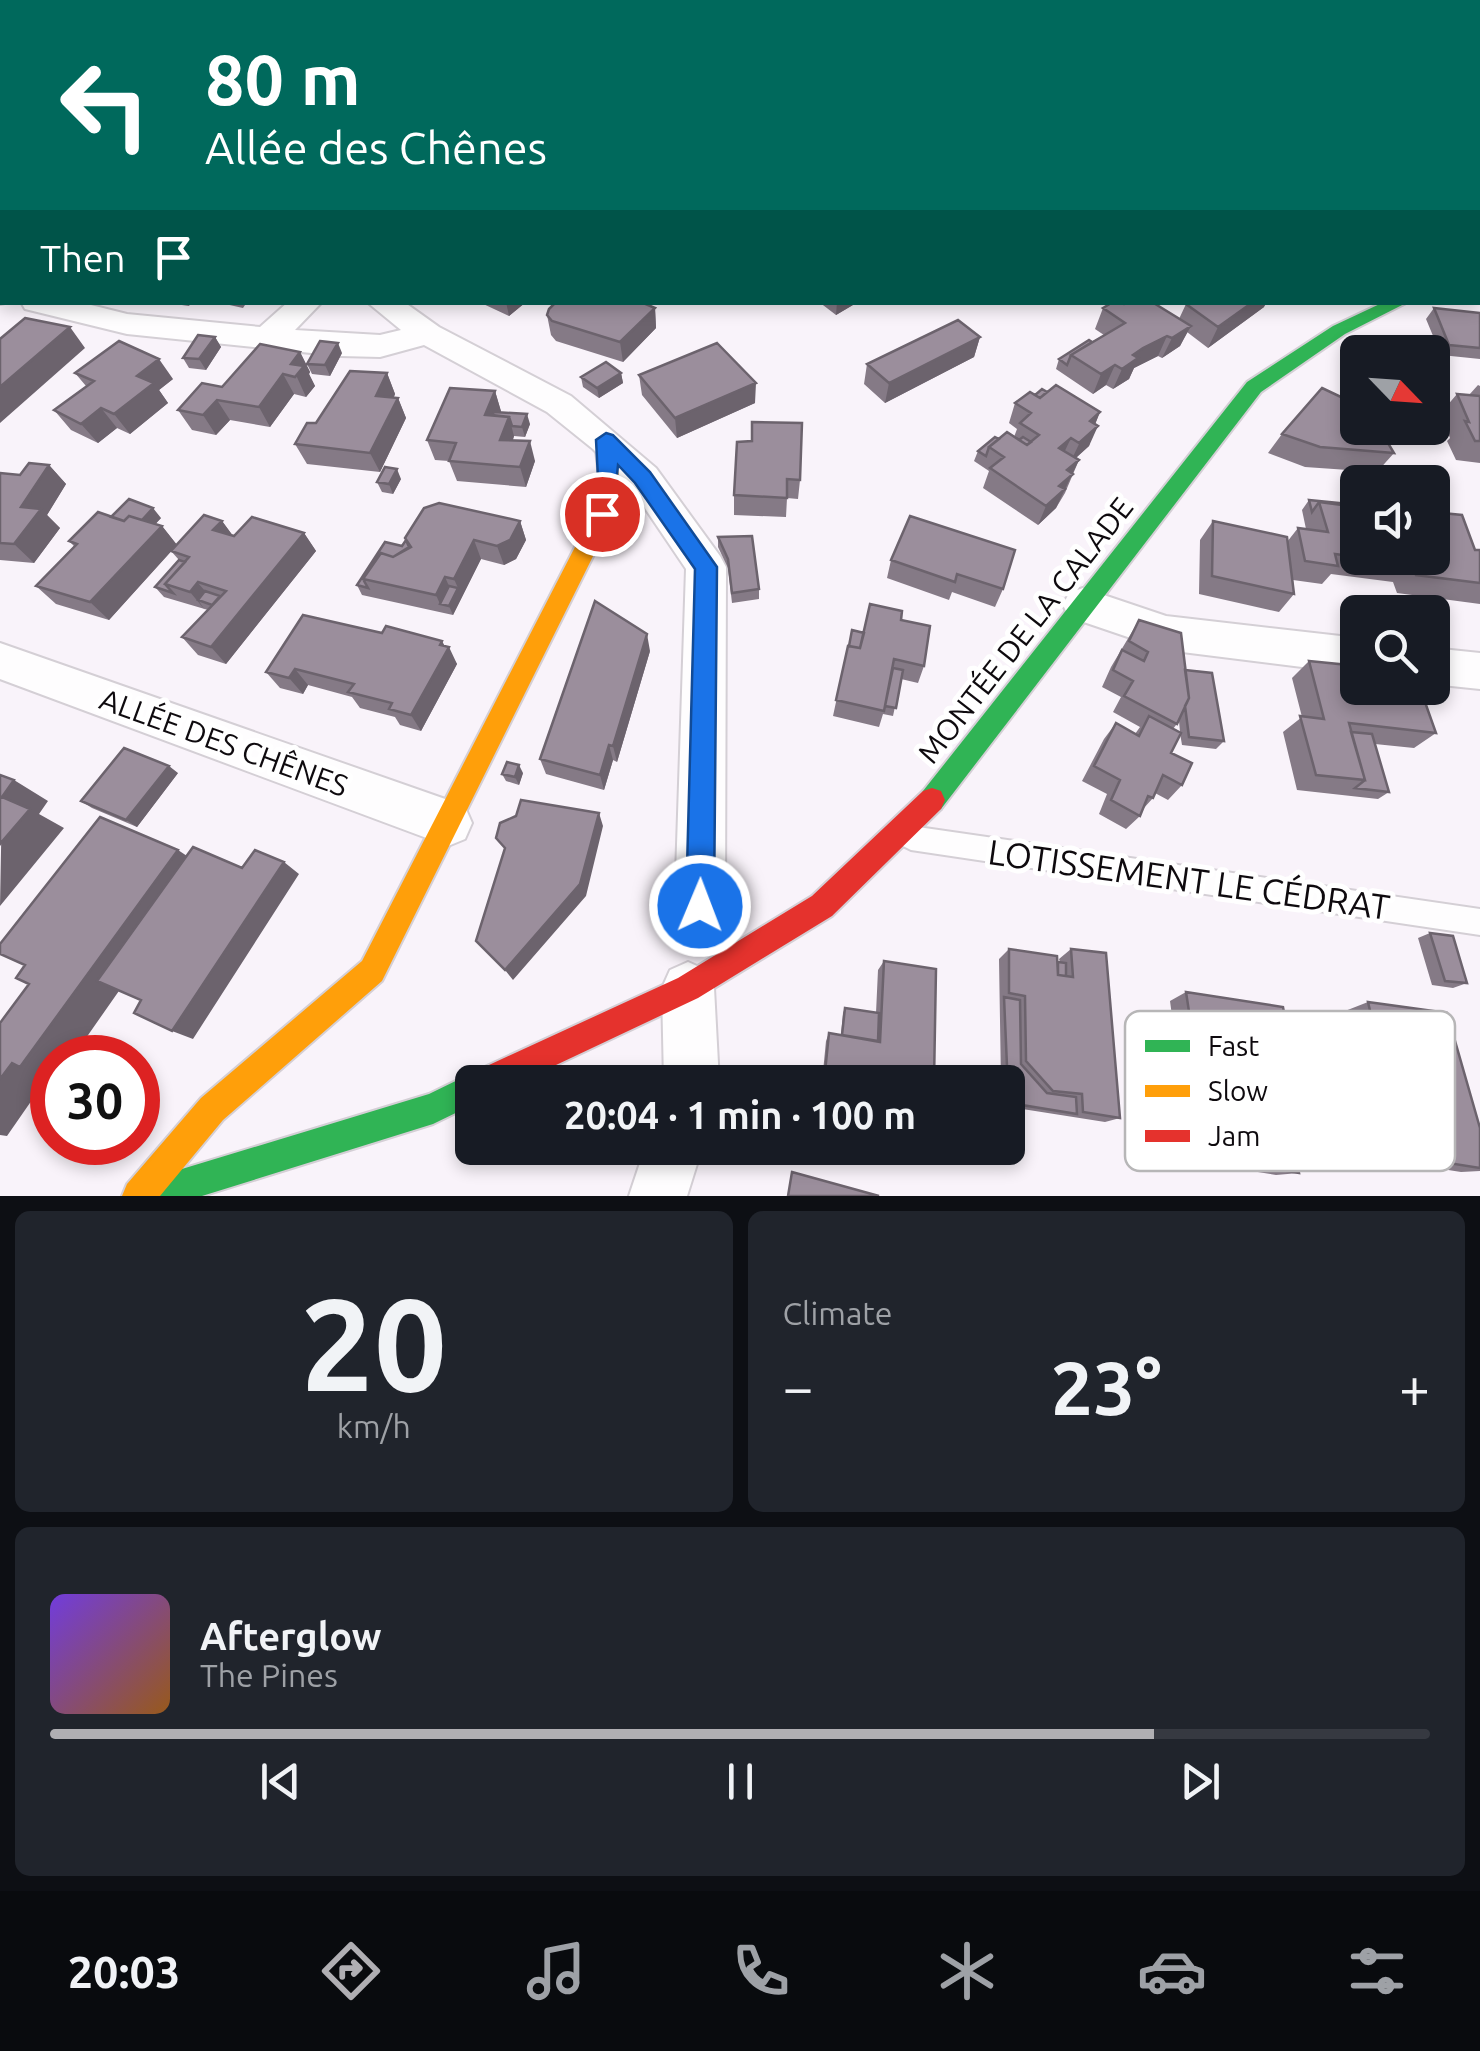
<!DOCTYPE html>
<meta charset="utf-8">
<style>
body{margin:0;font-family:Ubuntu,sans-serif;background:#20242c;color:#f1f3f6;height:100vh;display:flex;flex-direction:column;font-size:38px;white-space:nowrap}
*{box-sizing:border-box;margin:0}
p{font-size:32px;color:#9ea1a6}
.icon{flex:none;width:55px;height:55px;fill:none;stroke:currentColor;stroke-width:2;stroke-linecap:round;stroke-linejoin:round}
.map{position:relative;height:1196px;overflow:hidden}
.drawer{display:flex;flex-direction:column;gap:15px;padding:15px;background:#0d0f14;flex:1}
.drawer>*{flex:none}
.guide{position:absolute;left:0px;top:0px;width:1480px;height:305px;box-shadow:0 5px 15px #0003;background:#00695c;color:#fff;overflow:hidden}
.needle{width:65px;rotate:115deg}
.buttons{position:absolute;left:1340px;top:335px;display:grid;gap:20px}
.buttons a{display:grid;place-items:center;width:110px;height:110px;border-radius:15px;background:#171b24;box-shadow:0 5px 15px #0003;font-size:50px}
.speed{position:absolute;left:30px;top:1035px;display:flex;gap:20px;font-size:50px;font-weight:700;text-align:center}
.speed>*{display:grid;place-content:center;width:130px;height:130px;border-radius:50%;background:#171b24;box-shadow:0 5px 15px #0003;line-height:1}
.speed .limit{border:15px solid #d22;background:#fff;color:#111}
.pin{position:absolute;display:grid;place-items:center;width:85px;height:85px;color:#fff;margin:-42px;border:5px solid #fff;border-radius:50%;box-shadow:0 2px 10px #0007}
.me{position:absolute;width:110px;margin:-55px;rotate:1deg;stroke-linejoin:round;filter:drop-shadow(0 0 8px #0008)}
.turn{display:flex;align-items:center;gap:35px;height:210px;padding:0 40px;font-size:45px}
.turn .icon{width:130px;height:130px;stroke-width:2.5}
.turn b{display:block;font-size:70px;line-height:85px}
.then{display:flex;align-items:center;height:95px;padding:0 40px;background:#0003;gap:20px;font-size:38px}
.big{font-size:75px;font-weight:700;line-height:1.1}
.drawer .card{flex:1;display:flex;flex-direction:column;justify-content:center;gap:15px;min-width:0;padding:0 35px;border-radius:15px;background:#20242c}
.drawer .dial{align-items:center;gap:0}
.dial b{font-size:130px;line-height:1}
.song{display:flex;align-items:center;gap:30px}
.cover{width:120px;height:120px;border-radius:15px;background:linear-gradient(135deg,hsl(260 70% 55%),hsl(30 70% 35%))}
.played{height:10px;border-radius:5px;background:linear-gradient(90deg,#b0afb3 80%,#363941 80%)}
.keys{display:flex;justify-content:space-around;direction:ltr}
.heat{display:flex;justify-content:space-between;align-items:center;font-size:55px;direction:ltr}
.drawer .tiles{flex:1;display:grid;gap:15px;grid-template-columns:1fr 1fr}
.card:last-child{grid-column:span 2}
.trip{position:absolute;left:455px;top:1065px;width:570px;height:100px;border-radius:15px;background:#171b24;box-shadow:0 5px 15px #0003;font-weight:700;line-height:100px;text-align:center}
.tab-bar{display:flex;height:160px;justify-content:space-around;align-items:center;background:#090b0e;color:#9ea1a6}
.tab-bar .icon{width:70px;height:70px}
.tab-bar .selected{color:#b0afb3}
.tab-bar b{font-size:45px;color:#f1f3f6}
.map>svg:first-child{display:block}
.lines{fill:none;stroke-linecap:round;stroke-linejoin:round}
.lane-casing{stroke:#d4cfd5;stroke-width:4}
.street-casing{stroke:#d4cfd5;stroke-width:4}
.fast-casing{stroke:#d4cfd5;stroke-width:4}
.slow-casing{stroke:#d4cfd5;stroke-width:4}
.jam-casing{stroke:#d4cfd5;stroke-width:4}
.lane{fill:#fefdfe;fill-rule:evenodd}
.street{fill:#fefdfe;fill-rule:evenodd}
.fast{fill:#30b455;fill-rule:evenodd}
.slow{fill:#ff9f0a;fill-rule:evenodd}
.jam{fill:#e5322d;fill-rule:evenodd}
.wall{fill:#857a86;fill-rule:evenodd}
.shaded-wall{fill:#6c636d}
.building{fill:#9b8e9c;stroke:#6c636d;stroke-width:2.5}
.route{fill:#1a73e8;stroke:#114b97;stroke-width:2.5}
.labels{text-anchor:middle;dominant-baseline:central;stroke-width:10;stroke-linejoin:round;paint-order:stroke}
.street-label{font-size:30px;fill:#0e0a0e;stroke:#fff}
.near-street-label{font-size:35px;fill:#0e0a0e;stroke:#fff}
.key{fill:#fff;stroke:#b7b6b7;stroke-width:2.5}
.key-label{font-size:28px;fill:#0e0a0e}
</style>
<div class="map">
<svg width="1480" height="1196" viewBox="0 0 1480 1196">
<rect width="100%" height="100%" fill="#f9f3fa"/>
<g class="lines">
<defs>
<path id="lane" d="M174 0H187L188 2H176Z
M0 70 2 71V78H0Z
M911 826 1480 909V935L911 850 903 846 899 838 903 830Z"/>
<path id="street" d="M0 284 2 302H10L0 304Z
M21 302H79L127 314 260 327 288 302H322L295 330 380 335 401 330 367 302H404L439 327 571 396 656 468 720 556 726 567 725 906 718 924 700 931 682 924 675 906 686 569 630 486 593 449 547 412 424 345 380 357 340 356 127 334 25 309Z
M1083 588 1166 616 1358 638V674L1166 650 1069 617 1063 605 1069 593Z
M0 643 448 800 465 807 472 823 465 839 448 846 0 679Z
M1432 648 1480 653V689L1432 684Z
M688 962 706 970 714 988 719 1082H664L662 988 670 970Z
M645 1148H702L687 1196H629Z"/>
<path id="fast" d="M1384 302H1408L1345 334 1261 392 941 809 932 812 923 809 919 800 923 791 1247 382 1333 326Z
M472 1073 485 1082H472V1105L433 1124 202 1196H132L137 1184 149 1179 429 1094Z"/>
<path id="slow" d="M1480 261V272H1478V262Z
M605 433 615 440 619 478 614 514 382 981 223 1120 160 1196H122L127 1184 201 1098 362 961 592 514 599 478 595 440Z"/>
<path id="jam" d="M932 788 941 791 945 800 941 809 832 916 698 998 520 1082 472 1084 476 1071 678 978 812 896 923 791Z"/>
</defs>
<use href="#lane" class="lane-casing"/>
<use href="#street" class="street-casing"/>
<use href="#fast" class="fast-casing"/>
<use href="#slow" class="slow-casing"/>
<use href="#jam" class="jam-casing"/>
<use href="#lane" class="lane"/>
<use href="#street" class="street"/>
<use href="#fast" class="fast"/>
<use href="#slow" class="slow"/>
<use href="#jam" class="jam"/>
</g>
<path class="wall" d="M657 0H698L692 2H661Z
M877 0H917L916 2H878Z
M1478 101 1480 102V164L1478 163Z
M160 302H192L189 306Z
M216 302H247L243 308Z
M479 302H526L509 316Z
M819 302H858L836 315Z
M1186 304 1264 307 1208 348 1187 332 1180 346 1162 358 1158 356 1134 368 1129 379 1113 389 1106 385 1093 394 1056 369 1059 359 1104 335 1095 329 1103 308 1179 319Z
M655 308 656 328 623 362 556 341 551 335 547 315Z
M1434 308 1480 313V359L1441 355 1426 319Z
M215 337 221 347 206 370 189 368 183 358Z
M980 337 974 357 885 403 864 384 867 364Z
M300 352 310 372 309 374 315 386 306 397 294 394 270 427 230 420 216 435 192 430 178 410 222 387Z
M342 353 330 376 312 374 307 364Z
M75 373 173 379 159 390 168 403 130 434 117 428 98 443 71 430 54 410 86 386Z
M387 373 395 394 394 397 398 398 406 418 380 472 307 464 295 444 316 423Z
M621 373 623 383 599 398 583 387 581 377Z
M639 375 755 403 677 438 642 395Z
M1478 385 1480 386V463L1456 460 1447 441 1450 438 1440 414 1457 394 1469 395Z
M495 391 501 412 530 424 525 437 514 436 513 440 535 461 526 487 457 481 449 461 435 460 427 440Z
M1047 392 1100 412 1095 424 1089 446 1076 458 1079 460 1065 493 1056 508 1038 525 983 488 989 471 974 461 978 451 999 439 1014 437 1017 429 1009 423 1015 403 1035 395Z
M1357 411 1394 453 1377 472 1305 467 1268 453 1282 434Z
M752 441 800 480 798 499 787 498 786 517 734 515V495Z
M49 465 66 484 47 515 60 528 34 563 0 560V473L20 475Z
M401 479 393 494 382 492 377 482Z
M1309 500 1358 505V558L1480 550V604L1397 593 1393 582 1331 574 1322 584 1293 580 1294 594 1279 612 1199 594 1200 540 1213 521 1287 542 1298 528 1306 529 1302 510Z
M910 516 1003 589 995 607 952 592 949 600 887 578 891 560Z
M111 517 161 518 155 524 162 526 177 545 222 521 233 536 304 533 316 551 226 664 198 655 182 637 208 610 164 597 155 587 179 560 171 551 109 620 56 604 36 586 74 546 69 541Z
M520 521 526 540 516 559 504 565 481 559 453 615 362 595 357 585 402 546Z
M718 537 759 589V599L732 603 728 568 718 547Z
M901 620 924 666 918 683 901 679 893 716 883 714 879 727 833 716 848 646 864 633Z
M1139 620 1185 670 1224 741 1216 749 1182 745 1180 733 1171 753 1182 785 1168 800 1155 793 1153 798 1143 809 1140 816 1126 829 1099 814 1107 794 1082 781 1104 739 1116 723 1135 734 1140 727 1113 712 1121 697 1102 687 1111 667ZM1179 721 1180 732 1173 729Z
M445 646 457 664 421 731 400 725 395 717 360 708 352 697 308 685 303 694 280 688 266 672Z
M650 651 617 762 613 760 604 790 546 774 540 759Z
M1309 661 1436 733 1414 748 1375 744 1389 792 1378 799 1297 790 1283 732 1302 717 1292 678Z
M178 773 137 827 92 808 81 801Z
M523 773 519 785 506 781 502 774Z
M1430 933 1467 983 1453 988 1432 985 1418 938Z
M1009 949 1060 962 1059 959 1071 949 1120 1118 1105 1122 1016 1108 1008 1098V1082H1001L999 959Z
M884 961 934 1082H822L826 1041 829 1033 841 1035 843 1013 845 1008 876 1013 878 970Z
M1186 992 1290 1044 1271 1051 1278 1091 1307 1134 1292 1137 1299 1173 1276 1175 1188 1161 1185 1122 1197 1119 1187 1040 1175 1038 1170 1001Z
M1368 1002 1480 1128V1171L1461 1172 1378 1159 1345 1011Z"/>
<path class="shaded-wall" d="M75 0H140L141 2H68Z
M313 0H345V1L341 2H305Z
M465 0H483V2H458Z
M489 0H516L510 2H490Z
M674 0H698L692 2H674Z
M896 0H917L916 2H896Z
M1076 0H1102L1095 2H1075Z
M0 25 2 26V58L0 59Z
M0 226 2 230V250L0 252Z
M506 302H526L509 316Z
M837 302H858L836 315Z
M1253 302H1267L1264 307 1208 348 1218 327Z
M655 308 656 328 623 362 620 342Z
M1191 326 1180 346 1162 358 1172 338Z
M70 327 85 348 0 423V387Z
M1167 336 1158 356 1134 368 1129 379 1113 389 1122 369 1133 355 1143 348Z
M215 337 221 347 206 370 199 359Z
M980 337 974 357 885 403 889 383Z
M338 343 342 353 330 376 325 365Z
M300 352 310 372 309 374 315 386 306 397 291 364Z
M159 359 173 379 159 390 168 403 130 434 114 414 137 376Z
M1115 365 1106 385 1093 394 1101 374Z
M387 373 395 394 385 416 376 396Z
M621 373 623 383 599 398 597 388Z
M283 374 294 394 270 427 259 407Z
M756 383 755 403 677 438 675 418Z
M495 391 501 411 495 425 485 415Z
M398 398 406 418 380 472 370 453Z
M217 400 230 420 216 435 203 415Z
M101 408 117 428 98 443 81 424Z
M1100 412 1092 432 1098 426 1089 446 1070 463 1090 421Z
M527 414 530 424 525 437 522 427Z
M509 417 514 436 506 459 500 440Z
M1071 438 1062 457 1059 448Z
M530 441 535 461 526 487 520 467Z
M1079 460 1056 508 1038 525 1046 506 1067 470Z
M49 465 66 484 47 515 60 528 34 563 14 544 21 507Z
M397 469 401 479 393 494 389 484Z
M153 508 161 518 141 540 132 530Z
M222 521 236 540 213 530Z
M520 521 526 540 516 559 504 565 497 546Z
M162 526 177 545 109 620 90 602Z
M304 533 316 551 226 664 211 647Z
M474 540 481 559 453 615 449 606 458 588 454 579Z
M445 577 453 595 440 604 436 595Z
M198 583 213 600H198L205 610 190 592 178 588Z
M647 634 650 651 617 762 613 746Z
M442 641 447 650 449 647 457 664 421 731 411 715Z
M295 669 308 685 303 694 289 678Z
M609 745 613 760 604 790 600 775Z
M519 765 523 773 519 785 515 777Z
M169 766 178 773 137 827 126 820Z
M14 780 48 801 39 814 64 828 0 906 2 797Z
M599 813 603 826 586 896 513 980 505 970Z
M178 850 205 868 72 1058H52V1074H50L7 1136 0 1135V1079Z
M284 862 299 874 193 1039 172 1031Z"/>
<path class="building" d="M7 0H75L68 2H2V25H0V2Z
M260 0H313L305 2H253Z
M423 0H465L458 2H427Z
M579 0H641L646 2H574Z
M1005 0H1060L1050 2H992Z
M1406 0H1478L1474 2H1400Z
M1478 101 1480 102V139L1478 138Z
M2 125V139L0 140V126Z
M556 302H641L655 308 620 342 552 321 547 315 549 309Z
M1113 302 1124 304 1127 302H1152L1191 326 1172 338 1167 336 1143 348 1133 355 1138 358 1122 369 1115 365 1101 374 1071 355 1125 323 1103 308Z
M1187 302H1253L1218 327 1186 304Z
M1434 308 1480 313V348L1449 345Z
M25 318 70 327 0 387V339Z
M958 320 980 337 889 383 867 364Z
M198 335 215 337 199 359 183 358Z
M1089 340 1092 342 1071 355 1067 365 1059 359Z
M119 341 159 359 137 376 154 383 114 414 101 408 81 424 54 410 94 381 75 373Z
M320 341 338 343 325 365 307 364Z
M717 343 756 383 675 418 639 375Z
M260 344 300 352 291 364 304 366 295 377 283 374 259 407 217 400 203 415 178 410 202 383 222 387Z
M606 362 621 373 597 388 581 377Z
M350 371 387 373 376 396 398 398 370 453 295 444 307 423H316Z
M1056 385 1100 412 1090 421 1098 426 1079 443 1071 438 1059 448 1079 460 1067 470 1073 474 1059 486 1065 489 1046 506 990 468 1004 457 989 447 1007 432 1027 445 1039 435 1020 423 1031 413 1015 403 1030 392 1040 398Z
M450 388 495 391 485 415 509 417 500 440 530 441 520 467 449 461 456 443 427 440Z
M1322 388 1358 405V428H1379L1394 453 1320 447 1282 434Z
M1042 389 1047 392 1040 398 1035 395Z
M1457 394 1480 396V441H1475L1465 421 1469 422Z
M494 412 527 414 522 427 512 426 509 417 492 415Z
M752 422 802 423 800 480 787 479V498L734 495 737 442 752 441Z
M995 437 999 439 989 447 986 456 978 451Z
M1023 437 1031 442 1027 445 1019 440Z
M29 463 49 465 21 507 41 509 14 544 0 543V473L20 475Z
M385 467 397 469 389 484 377 482Z
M129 499 153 508 142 520 129 516 124 521 111 517Z
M1309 500 1358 505V507L1319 502 1312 512Z
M1319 502 1358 507V557L1335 554 1338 566 1305 561 1298 528 1328 532Z
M439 503 520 521 510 540 497 546 474 540 454 579 445 577 436 595 363 579 381 553 393 557 411 547 405 538 424 508Z
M98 512 124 521 129 516 162 526 90 602 36 586 77 544 69 541Z
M1432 512 1462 515 1475 550H1480V583L1416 575 1412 564 1363 558H1432Z
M204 515 222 521 213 530 234 536 252 517 304 533 211 647 182 637 226 591 198 582 190 592 165 584 189 557 171 551Z
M910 516 1015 550 1003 589 957 574 955 582 891 560Z
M1213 521 1287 537 1294 594 1212 576Z
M752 536 759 589 732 593 728 559 718 537Z
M406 540 409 547 393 557 381 553 363 579 368 588 357 585 385 542 402 546Z
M179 560 185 562 165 584 173 593 155 587Z
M449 586 458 588 449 606 440 604Z
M205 591 220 596 212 605 198 600Z
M595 601 647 634 613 746 609 745 600 775 540 759Z
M870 604 902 611 901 620 930 626 924 666 894 659 884 711 836 700 848 646 860 648Z
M303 615 382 633 386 626 442 641 440 645 449 647 411 715 389 709 392 703 348 692 354 684 295 669 289 678 266 672Z
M1139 620 1181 633 1189 698 1177 724 1124 696 1133 681 1113 670 1122 650 1144 661 1148 652 1129 641Z
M852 630 864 633 860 648 849 646Z
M1309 661 1358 666V688H1420L1436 733 1349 723 1365 780 1316 775 1300 716 1324 719Z
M893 668 903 670 896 708 885 706Z
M1185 670 1212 673 1224 741 1189 737 1185 706 1189 698Z
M1149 716 1181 733 1171 753 1192 763 1182 785 1163 775 1153 798 1148 796 1140 816 1111 800 1120 780 1094 766 1116 723 1139 736Z
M1351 732 1372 734 1389 792 1355 788 1365 780Z
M124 748 169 766 126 820 81 801Z
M507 762 519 765 515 777 502 774Z
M0 775 14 780 2 797 30 809 0 844Z
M521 800 599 813 580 884 505 970 476 941 505 848 496 838 500 823 516 816Z
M100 817 178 850 20 1067 12 1063 0 1079V1023L29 984 16 978 25 965 0 954V944Z
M193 847 242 868 255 850 284 862 172 1031 134 1013 141 1000 97 981Z
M1430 933 1453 936 1467 983 1445 981Z
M1009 949 1057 956 1058 975 1073 977 1071 949 1106 953 1120 1118 1083 1112 1082 1094 1053 1091 1026 1061 1025 996 1009 993Z
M884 961 936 969 934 1082H824L829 1033 880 1042Z
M1058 962 1066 963V976L1058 975Z
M1186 992 1283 1007 1290 1044 1270 1042 1278 1091 1300 1094 1307 1134 1291 1132 1299 1173 1207 1158 1203 1117 1217 1120 1205 1033 1192 1031Z
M1004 997 1020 1000 1021 1064 1047 1093 1076 1097 1077 1114 1022 1105 1008 1089Z
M1368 1002 1447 1013 1480 1128V1168L1404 1156Z
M845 1008 879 1013 878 1041 842 1035Z
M792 1172 879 1196H788Z"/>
<path class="route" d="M606 433 613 435 650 472 717 567 714 906 710 916 700 920 690 916 686 906 695 569 635 483 618 465 613 514 602 523 595 520 592 514 598 478 596 440Z"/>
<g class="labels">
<g class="street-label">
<text transform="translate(1025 630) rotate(-52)">MONTÉE DE LA CALADE</text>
<text transform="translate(224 742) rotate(20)">ALLÉE DES CHÊNES</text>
</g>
<g class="near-street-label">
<text transform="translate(1189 879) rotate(8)">LOTISSEMENT LE CÉDRAT</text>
</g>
</g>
<rect x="1125" y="1011" width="330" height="160" rx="15" class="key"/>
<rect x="1145" y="1040" width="45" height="12" fill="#30b455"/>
<rect x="1145" y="1085" width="45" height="12" fill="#ff9f0a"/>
<rect x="1145" y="1130" width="45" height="12" fill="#e5322d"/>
<g class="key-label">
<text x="1208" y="1056">Fast</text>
<text x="1208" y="1101">Slow</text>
<text x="1208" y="1146">Jam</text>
</g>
</svg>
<div class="buttons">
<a><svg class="needle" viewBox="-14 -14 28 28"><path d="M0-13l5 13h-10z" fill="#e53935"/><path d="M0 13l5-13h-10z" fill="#9ea1a6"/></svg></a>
<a><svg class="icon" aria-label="sound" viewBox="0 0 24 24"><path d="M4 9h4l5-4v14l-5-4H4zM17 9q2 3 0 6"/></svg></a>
<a><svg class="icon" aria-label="search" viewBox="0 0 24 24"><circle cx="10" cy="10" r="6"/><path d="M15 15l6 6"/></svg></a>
</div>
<div class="speed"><div class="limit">30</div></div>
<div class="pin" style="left:602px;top:514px;background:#d93025"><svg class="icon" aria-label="arrive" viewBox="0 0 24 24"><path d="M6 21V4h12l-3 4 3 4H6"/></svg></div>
<svg class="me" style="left:700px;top:906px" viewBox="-20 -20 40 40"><circle r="17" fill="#1a73e8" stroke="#fff" stroke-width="3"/><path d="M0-11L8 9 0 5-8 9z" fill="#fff"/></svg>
<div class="trip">20:04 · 1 min · 100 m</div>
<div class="guide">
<div class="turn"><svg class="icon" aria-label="left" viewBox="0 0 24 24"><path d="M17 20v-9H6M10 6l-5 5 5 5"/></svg><div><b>80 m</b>Allée des Chênes</div></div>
<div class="then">Then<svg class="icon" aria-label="arrive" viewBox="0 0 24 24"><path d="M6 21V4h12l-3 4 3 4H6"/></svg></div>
</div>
</div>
<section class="drawer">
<div class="tiles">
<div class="card dial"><b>20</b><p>km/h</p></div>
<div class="card"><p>Climate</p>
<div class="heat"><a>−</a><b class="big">23°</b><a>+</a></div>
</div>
<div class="card">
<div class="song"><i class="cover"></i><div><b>Afterglow</b><p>The Pines</p></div></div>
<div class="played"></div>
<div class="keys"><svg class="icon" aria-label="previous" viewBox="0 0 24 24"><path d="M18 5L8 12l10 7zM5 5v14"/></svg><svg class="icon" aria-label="pause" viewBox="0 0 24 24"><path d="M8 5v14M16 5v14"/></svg><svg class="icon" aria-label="next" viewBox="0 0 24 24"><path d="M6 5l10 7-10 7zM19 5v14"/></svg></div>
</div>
</div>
</section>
<nav class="tab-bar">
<b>20:03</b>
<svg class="icon selected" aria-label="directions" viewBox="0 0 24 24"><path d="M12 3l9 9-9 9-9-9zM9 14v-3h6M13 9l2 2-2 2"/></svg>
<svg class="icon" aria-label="music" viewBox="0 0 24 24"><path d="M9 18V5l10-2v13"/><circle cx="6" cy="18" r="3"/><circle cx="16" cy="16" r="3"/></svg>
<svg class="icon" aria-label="phone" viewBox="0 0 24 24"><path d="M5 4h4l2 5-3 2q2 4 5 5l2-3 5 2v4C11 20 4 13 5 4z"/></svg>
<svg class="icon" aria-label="climate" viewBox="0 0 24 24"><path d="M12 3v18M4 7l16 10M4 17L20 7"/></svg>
<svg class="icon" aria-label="car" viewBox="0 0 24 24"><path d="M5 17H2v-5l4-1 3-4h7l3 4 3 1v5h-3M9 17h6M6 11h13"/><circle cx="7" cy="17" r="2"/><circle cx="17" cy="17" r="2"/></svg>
<svg class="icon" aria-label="filters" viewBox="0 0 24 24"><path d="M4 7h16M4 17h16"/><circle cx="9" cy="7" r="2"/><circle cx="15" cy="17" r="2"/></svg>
</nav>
